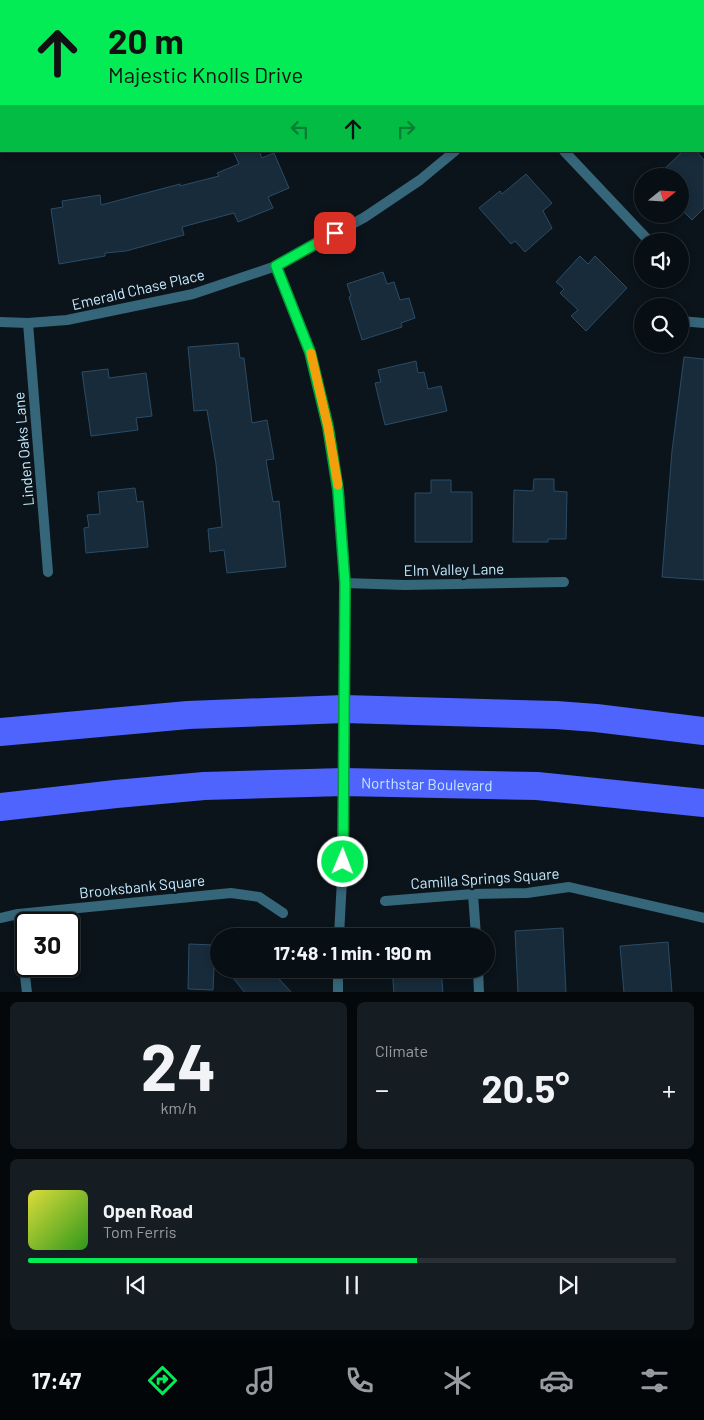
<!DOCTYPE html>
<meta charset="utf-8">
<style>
body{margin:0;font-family:Barlow,sans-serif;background:#161d22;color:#f1f3f6;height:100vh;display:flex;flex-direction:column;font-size:19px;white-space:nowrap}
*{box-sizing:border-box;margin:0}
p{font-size:16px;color:#989ca0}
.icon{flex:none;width:28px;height:28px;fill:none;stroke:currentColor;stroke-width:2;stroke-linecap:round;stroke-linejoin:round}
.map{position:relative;height:992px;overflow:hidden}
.sheet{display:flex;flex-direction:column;gap:10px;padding:10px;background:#04080b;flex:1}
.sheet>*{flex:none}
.banner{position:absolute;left:0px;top:0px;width:705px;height:152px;box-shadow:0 2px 8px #0003,0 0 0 1px #292f34;background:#04ec55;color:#111;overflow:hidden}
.needle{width:32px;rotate:72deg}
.buttons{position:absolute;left:634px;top:168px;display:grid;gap:10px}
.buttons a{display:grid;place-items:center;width:55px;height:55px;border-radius:50%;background:#080f14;box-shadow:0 2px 8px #0003,0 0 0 1px #292f34;font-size:25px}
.speed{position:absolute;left:15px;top:912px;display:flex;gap:10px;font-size:25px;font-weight:700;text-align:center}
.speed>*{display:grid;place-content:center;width:65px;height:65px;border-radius:50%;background:#080f14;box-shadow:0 2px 8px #0003,0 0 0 1px #292f34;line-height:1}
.speed .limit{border:2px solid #111;border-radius:8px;background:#fff;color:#111}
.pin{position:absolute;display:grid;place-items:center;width:42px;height:42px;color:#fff;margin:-21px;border-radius:10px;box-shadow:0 2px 8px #0006}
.me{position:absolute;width:55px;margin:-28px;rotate:1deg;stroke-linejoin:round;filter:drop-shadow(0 0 4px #0008)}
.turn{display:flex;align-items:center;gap:18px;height:105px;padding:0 25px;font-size:22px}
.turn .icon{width:65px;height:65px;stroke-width:2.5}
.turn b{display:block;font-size:35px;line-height:42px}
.lanes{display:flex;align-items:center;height:48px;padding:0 25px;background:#0003;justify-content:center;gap:25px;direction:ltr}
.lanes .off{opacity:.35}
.big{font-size:38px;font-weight:700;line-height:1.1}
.sheet .card{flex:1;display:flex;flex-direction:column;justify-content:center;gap:8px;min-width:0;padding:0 18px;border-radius:8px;background:#161d22}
.sheet .dial{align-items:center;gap:0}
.dial b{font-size:65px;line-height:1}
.song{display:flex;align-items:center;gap:15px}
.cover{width:60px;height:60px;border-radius:8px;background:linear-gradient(135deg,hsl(60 70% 55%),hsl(110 70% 35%))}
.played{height:5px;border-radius:2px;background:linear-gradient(90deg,#04ec55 60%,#292f34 60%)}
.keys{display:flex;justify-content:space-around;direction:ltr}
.heat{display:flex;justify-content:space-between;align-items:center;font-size:28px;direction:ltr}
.sheet .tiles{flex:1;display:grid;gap:10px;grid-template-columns:1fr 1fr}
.card:last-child{grid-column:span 2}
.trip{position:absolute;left:210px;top:928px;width:285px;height:50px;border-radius:25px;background:#080f14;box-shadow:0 2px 8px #0003,0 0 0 1px #292f34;font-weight:700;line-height:50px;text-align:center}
.dock{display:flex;height:80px;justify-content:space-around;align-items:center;background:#030608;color:#989ca0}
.dock .icon{width:35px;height:35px}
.dock .selected{color:#04ec55}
.dock b{font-size:22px;color:#f1f3f6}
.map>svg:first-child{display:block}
.green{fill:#0e2513}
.building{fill:#172b3b;stroke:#2a4c67}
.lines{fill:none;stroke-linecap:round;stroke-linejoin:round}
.lane{stroke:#366679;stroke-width:10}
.street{stroke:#366679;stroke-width:10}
.primary{stroke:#4e64fc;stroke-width:28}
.route-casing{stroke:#039937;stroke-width:12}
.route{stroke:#04ec55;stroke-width:9}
.slow{stroke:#f59e0b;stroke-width:9}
.labels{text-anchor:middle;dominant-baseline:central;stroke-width:5;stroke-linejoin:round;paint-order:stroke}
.street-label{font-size:15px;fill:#c6eafe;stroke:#0b141b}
</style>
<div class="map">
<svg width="704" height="993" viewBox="0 0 704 993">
<rect width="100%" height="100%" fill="#0b141b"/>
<path class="green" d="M206 0H392L204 1Z"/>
<path class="building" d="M233 151H259L262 158 274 153 289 188 268 197 273 208 238 222 234 213 182 227 184 235 126 251 105 253V256L59 264 51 209 63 207 62 201 100 195 101 205 180 184V186L219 176 217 173 239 164Z
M683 151H696L704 160V208L692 220 680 208V176H657Z
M526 174 552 203 543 211 552 228 525 252 515 241 511 244 479 208 500 191 502 194Z
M580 256 588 264 595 256 627 288 586 331 571 316 578 310 560 293 564 289 556 282Z
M383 272 387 284 394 282 400 300 409 298 415 318 401 323 402 327 362 340 349 297 351 296 347 284Z
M238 343 240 358H244L252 423 267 420 274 459 266 460 273 502 279 501 286 567 227 573 224 550 210 552 208 529 222 527 216 464 207 410 194 411 188 347Z
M684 357 704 359V580L662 577 672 451Z
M416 361 418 373 424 372 428 389 441 386 447 411 385 425 375 383 381 382 378 370Z
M108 369 109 378 146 373 152 416 136 418 138 430 91 436 82 372Z
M534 479H554V491L567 492 566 539H548V542H513L514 490 533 491Z
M431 480H451V492H472V542H415V493H431Z
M135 488 137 502 143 501 148 547 86 553 84 528 89 527 87 515 100 514 98 492Z
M563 928 566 993H518L515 931Z
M668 942 672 993H624L620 946Z
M189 944 215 945 213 990 188 989Z
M226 969H270L292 993H245Z
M392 969H441L443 993H394Z"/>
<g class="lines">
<path class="lane" d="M564 151 649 241
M28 323 48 572
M345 583 405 585 564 582"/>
<path class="street" d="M621 1 622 0
M276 266 310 352 328 427 338 490 345 583 344 841 339 936
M680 321 704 323
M0 322 28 323 67 320 193 294 276 266 365 217 420 180 455 151
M473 894 476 936
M385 901 473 894 527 893 569 887 704 918
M18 914 27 993
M0 918 18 914 231 893 259 897 283 913
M478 969 479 993
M338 993V969"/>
<g class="primary">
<path d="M0 732 188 715 344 709 556 715 596 718 704 731"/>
<path id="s1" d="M0 807 116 794 204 786 344 782 537 786 704 803"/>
</g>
</g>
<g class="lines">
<defs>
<path id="route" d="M335 233 276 266 310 352 328 427 338 490 345 583 343 862"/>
</defs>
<use href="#route" class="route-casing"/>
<use href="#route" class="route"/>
<path class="slow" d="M311 353 328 427 338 485"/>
</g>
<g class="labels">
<g class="street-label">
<text transform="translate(138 289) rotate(-13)">Emerald Chase Place</text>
<text transform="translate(23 449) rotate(-95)">Linden Oaks Lane</text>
<text transform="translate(454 569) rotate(-1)">Elm Valley Lane</text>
<text stroke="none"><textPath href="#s1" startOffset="428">Northstar Boulevard</textPath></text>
<text transform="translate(485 878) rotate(-4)">Camilla Springs Square</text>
<text transform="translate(142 886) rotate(-6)">Brooksbank Square</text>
</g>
</g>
</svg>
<div class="buttons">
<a><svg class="needle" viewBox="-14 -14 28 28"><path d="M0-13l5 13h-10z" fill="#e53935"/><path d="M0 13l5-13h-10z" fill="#989ca0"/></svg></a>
<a><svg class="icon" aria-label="sound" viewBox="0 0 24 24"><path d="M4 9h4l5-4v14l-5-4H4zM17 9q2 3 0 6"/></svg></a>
<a><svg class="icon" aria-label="search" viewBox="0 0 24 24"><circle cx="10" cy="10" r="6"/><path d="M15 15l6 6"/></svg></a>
</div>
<div class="speed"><div class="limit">30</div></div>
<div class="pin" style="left:335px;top:233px;background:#d93025"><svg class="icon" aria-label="arrive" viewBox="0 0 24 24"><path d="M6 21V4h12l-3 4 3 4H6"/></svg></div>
<svg class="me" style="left:343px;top:862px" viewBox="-20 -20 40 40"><circle r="17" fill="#04ec55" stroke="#fff" stroke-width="3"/><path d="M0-11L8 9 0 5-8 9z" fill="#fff"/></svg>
<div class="trip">17:48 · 1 min · 190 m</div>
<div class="banner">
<div class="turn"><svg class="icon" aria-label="ahead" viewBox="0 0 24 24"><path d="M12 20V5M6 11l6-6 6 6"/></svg><div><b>20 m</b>Majestic Knolls Drive</div></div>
<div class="lanes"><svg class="icon off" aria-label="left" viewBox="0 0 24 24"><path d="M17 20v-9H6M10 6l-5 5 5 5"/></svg><svg class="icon" aria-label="ahead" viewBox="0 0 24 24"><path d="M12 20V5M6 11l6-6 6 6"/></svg><svg class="icon off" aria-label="right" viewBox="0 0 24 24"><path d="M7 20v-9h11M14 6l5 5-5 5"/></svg></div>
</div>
</div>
<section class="sheet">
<div class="tiles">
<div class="card dial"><b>24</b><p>km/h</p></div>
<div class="card"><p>Climate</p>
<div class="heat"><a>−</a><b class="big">20.5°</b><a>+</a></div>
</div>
<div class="card">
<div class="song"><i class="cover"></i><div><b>Open Road</b><p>Tom Ferris</p></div></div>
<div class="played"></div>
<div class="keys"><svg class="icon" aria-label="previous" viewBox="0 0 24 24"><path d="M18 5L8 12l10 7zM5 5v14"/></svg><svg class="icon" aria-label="pause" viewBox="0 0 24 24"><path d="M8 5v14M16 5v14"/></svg><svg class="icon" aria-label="next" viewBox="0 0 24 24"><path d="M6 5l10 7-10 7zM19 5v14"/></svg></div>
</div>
</div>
</section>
<nav class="dock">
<b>17:47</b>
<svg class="icon selected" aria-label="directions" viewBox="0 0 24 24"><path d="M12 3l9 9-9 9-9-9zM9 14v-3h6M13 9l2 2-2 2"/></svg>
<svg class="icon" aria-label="music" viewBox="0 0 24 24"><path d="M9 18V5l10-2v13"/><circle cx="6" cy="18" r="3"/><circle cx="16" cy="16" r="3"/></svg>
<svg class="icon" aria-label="phone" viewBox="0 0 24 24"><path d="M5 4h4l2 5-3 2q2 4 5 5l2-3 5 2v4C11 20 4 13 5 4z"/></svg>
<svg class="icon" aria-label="climate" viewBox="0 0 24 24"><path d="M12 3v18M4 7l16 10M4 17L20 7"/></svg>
<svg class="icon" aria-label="car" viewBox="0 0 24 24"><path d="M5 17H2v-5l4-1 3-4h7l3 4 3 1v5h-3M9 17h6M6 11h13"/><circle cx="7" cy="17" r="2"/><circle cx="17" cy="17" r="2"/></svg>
<svg class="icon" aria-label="filters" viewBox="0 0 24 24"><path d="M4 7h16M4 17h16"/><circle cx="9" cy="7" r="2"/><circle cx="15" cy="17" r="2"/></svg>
</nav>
